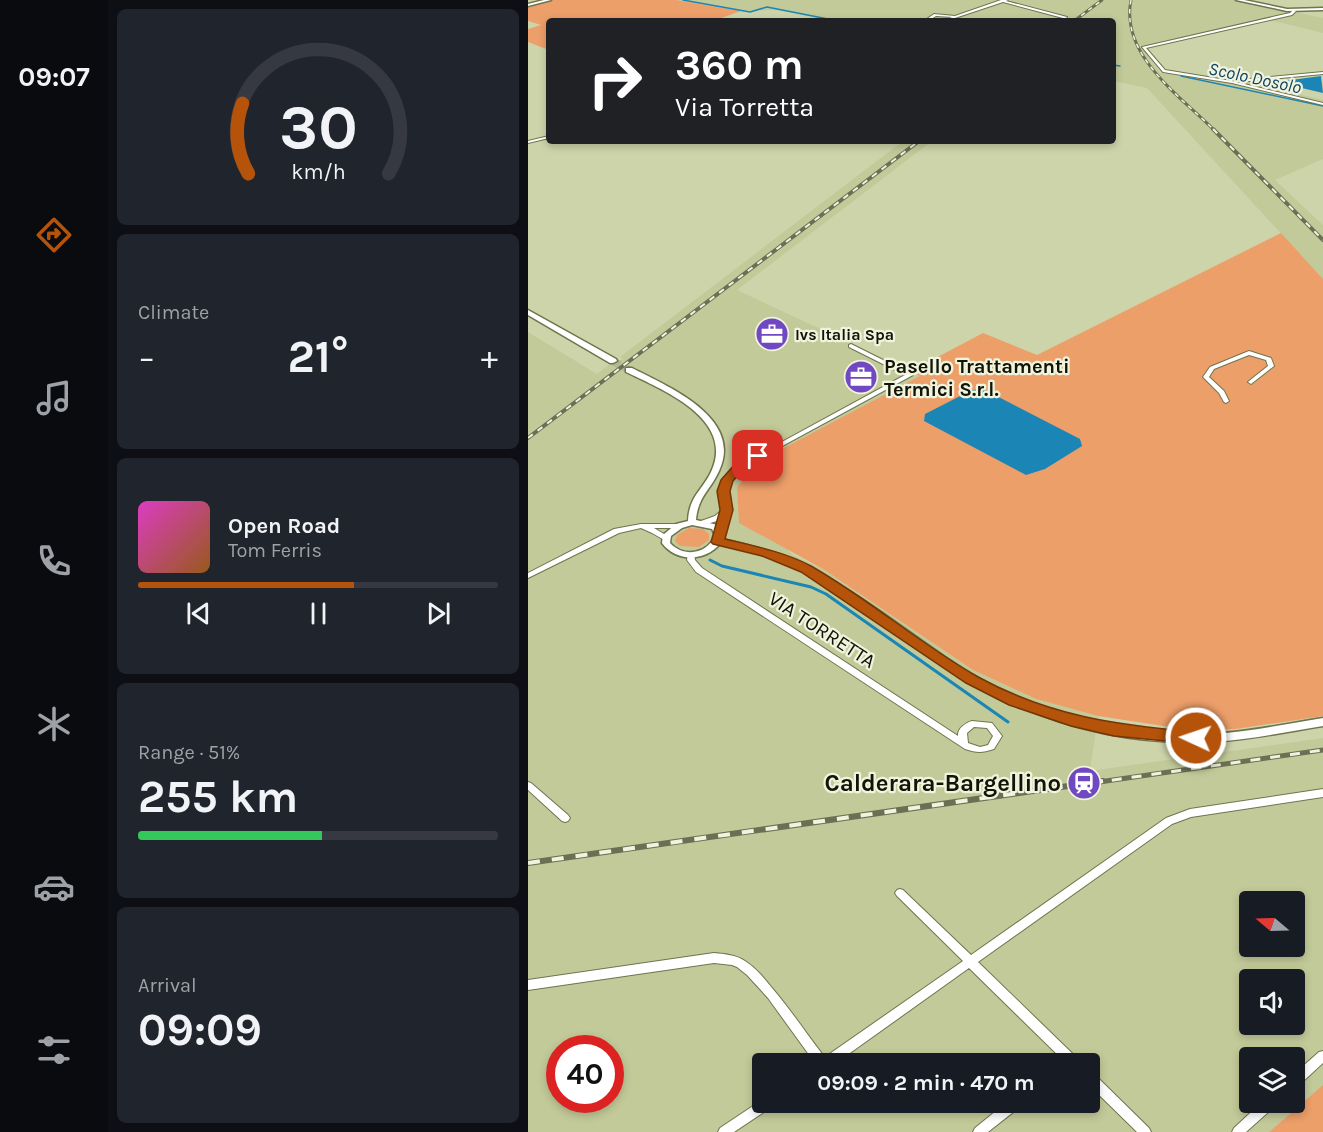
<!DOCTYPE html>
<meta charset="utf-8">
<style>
body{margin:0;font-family:Karla,sans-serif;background:#20242c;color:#f1f3f6;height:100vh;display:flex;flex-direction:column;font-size:22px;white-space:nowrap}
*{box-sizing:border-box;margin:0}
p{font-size:20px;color:#9ea1a6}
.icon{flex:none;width:33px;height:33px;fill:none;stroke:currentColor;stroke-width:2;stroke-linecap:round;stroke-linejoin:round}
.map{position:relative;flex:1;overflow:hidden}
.details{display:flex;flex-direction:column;gap:9px;padding:9px;background:#0d0f14;width:420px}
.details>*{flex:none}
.top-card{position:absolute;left:18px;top:18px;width:570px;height:126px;border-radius:6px;box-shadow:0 3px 9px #0003;background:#202124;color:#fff;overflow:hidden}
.needle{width:39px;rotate:289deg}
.tools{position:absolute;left:711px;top:891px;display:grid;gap:12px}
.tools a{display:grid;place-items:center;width:66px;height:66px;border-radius:6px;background:#171b24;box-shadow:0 3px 9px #0003;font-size:30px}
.speed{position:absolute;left:18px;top:1035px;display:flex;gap:12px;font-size:30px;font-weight:700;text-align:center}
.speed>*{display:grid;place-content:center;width:78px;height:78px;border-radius:50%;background:#171b24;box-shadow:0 3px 9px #0003;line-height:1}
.speed .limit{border:9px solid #d22;background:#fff;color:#111}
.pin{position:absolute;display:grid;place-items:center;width:51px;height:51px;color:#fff;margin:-26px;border-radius:12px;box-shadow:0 3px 9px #0006}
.me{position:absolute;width:66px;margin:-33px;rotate:273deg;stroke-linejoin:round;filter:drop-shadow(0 0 4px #0008)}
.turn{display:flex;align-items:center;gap:21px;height:126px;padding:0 30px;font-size:27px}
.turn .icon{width:78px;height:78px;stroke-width:2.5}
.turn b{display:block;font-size:42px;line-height:51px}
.big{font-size:45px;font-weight:700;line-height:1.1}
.details .widget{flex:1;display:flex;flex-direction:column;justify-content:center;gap:9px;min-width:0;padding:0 21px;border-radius:9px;background:#20242c}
.details .dial{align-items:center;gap:0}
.dial svg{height:156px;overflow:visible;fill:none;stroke:#363941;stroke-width:7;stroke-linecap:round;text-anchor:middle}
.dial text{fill:#f1f3f6;stroke:none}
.song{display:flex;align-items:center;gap:18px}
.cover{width:72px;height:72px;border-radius:9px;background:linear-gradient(135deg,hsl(310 70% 55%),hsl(30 70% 35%))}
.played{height:6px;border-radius:3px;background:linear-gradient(90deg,#b45309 60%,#363941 60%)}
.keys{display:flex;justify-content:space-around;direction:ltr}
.heat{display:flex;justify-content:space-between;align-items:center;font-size:33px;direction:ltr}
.charge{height:9px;border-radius:4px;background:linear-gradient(90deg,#34c759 51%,#363941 0)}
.trip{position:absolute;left:224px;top:1053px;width:348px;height:60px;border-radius:6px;background:#171b24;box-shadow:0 3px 9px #0003;font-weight:700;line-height:60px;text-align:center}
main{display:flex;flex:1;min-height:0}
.menu{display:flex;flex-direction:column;width:108px;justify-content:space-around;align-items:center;background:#090b0e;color:#9ea1a6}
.menu .icon{width:42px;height:42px}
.menu .current{color:#b45309}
.menu b{font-size:27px;color:#f1f3f6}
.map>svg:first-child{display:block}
.built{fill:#c3ca99;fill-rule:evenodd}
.green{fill:#ed9f6a}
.water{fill:#1b85b5}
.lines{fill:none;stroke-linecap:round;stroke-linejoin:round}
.stream-far1{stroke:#1b85b5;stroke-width:1.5}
.stream{stroke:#1b85b5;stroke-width:3}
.tertiary-tunnel{stroke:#b2b791;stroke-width:8;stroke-dasharray:8 4;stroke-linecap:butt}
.minor-casing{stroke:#6f744d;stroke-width:2}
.tertiary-casing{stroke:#6f744d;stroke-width:3}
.minor{fill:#fff;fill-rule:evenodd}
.tertiary{fill:#fff;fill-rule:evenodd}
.rail-far3-casing{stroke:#6b6f53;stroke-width:3}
.rail-far2-casing{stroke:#6b6f53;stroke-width:4}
.rail-far1-casing{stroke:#6b6f53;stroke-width:5}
.rail-casing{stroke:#6b6f53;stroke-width:6}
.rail-far3{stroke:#f0f3de;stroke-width:1.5;stroke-dasharray:4.5;stroke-linecap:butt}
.rail-far2{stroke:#f0f3de;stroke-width:2;stroke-dasharray:6;stroke-linecap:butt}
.rail-far1{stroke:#f0f3de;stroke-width:3;stroke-dasharray:10;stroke-linecap:butt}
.rail{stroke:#f0f3de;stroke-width:4;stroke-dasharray:12;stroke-linecap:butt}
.route{fill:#b45309;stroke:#753606;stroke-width:1.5}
.labels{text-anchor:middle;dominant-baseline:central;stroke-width:4.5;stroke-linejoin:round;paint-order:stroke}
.far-poi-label{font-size:16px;font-weight:bold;fill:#121405;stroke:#f0f3de;text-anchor:start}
.far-water-label{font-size:18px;font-style:italic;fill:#10455f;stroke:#f0f3de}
.poi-label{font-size:20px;font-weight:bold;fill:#121405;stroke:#f0f3de;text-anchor:start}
.street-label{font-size:20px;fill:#121405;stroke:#f0f3de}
.near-poi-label{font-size:24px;font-weight:bold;fill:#121405;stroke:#f0f3de;text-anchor:end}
</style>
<main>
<nav class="menu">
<b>09:07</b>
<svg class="icon current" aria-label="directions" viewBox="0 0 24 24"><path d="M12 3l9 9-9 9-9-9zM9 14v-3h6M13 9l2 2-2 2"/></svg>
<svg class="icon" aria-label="music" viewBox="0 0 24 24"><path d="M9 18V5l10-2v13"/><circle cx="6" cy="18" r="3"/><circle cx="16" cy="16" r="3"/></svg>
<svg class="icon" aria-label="phone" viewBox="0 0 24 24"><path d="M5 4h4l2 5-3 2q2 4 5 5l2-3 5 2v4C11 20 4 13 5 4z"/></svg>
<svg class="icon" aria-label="climate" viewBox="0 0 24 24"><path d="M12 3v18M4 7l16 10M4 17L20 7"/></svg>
<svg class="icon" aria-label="car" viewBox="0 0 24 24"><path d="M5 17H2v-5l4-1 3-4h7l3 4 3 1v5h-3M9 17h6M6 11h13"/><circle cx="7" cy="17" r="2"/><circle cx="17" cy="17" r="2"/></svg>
<svg class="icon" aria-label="filters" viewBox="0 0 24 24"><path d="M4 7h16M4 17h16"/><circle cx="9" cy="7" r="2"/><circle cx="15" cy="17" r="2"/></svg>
</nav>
<section class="details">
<div class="widget dial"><svg viewBox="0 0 100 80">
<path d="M14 69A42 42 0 1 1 86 69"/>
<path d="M14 69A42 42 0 0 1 11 33" stroke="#b45309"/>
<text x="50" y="56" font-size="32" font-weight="700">30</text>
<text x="50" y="72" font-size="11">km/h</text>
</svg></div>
<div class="widget"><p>Climate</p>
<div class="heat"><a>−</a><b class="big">21°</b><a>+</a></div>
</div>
<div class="widget">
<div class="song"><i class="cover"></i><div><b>Open Road</b><p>Tom Ferris</p></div></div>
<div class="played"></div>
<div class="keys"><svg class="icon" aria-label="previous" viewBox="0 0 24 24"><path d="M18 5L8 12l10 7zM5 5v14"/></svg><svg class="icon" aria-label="pause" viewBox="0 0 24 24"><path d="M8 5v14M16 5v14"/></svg><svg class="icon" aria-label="next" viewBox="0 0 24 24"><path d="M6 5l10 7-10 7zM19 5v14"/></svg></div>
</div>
<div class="widget"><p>Range · 51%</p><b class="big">255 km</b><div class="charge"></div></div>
<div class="widget"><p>Arrival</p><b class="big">09:09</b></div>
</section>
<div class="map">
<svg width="795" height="1132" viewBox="0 0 795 1132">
<rect width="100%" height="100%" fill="#ced4aa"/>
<path class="built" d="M148 0H711L795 18V33L741 20 615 49 632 73 693 81H717L795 100V159L747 180 795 225V279L619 88 585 81V21H307L248 10 213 11Z
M375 141H404L209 290 393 376 236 461 214 479 209 487 210 501 265 555 295 569 445 670 508 699 570 716 562 771 795 738V1132H0V332L69 374 82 364 85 366 95 359 92 357ZM722 902H766V946H722ZM722 980H766V1024H722ZM32 1048H82V1100H32ZM722 1058H766V1102H722ZM234 1064H561V1102H234Z"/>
<path class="green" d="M17 0H148L213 11 185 21H21V50L0 42V29L13 25 0 21V4Z
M753 233 795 279V716L708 729 662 730 570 716 508 699 445 670 295 569 211 523 209 487 222 471 254 449 392 376 383 371 455 333 509 355Z
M161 528 175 529 181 534V540L171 547 152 546 147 541 149 535Z
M795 1085V1132H741Z"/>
<path class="water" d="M793 76 795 93 748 82Z
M455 389 552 439 554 446 517 469 498 475 396 421 397 414 444 390Z"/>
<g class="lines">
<path class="stream-far1" d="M155 0 222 12 239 7 310 21
M585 65 592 66
M653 76 795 106"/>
<path class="stream" d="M182 560 194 566 283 587 298 594 480 722"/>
<path class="tertiary-tunnel" d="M85 361 101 370"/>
<defs>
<path id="minor" d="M473 0H480L478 1 539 17 536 21H532L535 18 475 2 418 21H413L424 17 408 16 400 21H396L406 14 427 16Z
M765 10 768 11 764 15 618 48 637 70 704 81 795 103V105L704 83 635 72 614 47 762 13Z
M795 72V74L711 82 709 81 711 80Z
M21 136V138L0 143V141Z
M323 344 385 375 212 469 200 486 202 510 195 535 191 537H188L187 535 192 520 176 525 172 523 173 521 187 516 194 510V486L208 467 377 375 321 347V345Z
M721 351 743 358 746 366 723 384 720 382 721 381 740 366 738 360 721 355 686 369 681 377 696 391 701 401 698 403 696 402 691 393 675 377 682 367Z
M113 524H151L155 526 151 528H126L141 537 142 539 138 541 124 533 113 528 91 533 0 578V573L86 529Z
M160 553H166L167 560 174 568 430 736C429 729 437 723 444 721L464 723 474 736 466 749C454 753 449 753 437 749L168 572 159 560ZM446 727 459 728 465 736 460 745 452 747 440 743 439 733Z
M0 782 3 783 40 815 42 818 40 821 37 822 34 821 0 790Z
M795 789V797L663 817 644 824 450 962 551 1060 552 1064H539L441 968 308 1063H300L298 1059 300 1055 435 961 369 896 367 893 369 890 372 889 375 890 443 955 638 818 662 809Z
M186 953C197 954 208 955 217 961 228 968 236 978 244 988 262 1009 278 1033 295 1055L297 1059 295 1063H287L240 998 219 975 209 967 204 965 186 963 0 990V980Z
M795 1051V1063L770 1086 766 1087V1074L791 1052Z
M561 1072 565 1073 621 1128 623 1132H609L561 1085Z
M234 1100V1102H246L245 1106 206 1132H190L192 1128Z
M479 1102H494L493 1106 460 1132H445L447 1128Z
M734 1102H748L747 1106 718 1132H704L706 1128Z"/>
<path id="tertiary" d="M16 0H23L0 6V4Z
M708 0H716L759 9 795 8V10L759 11Z
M0 310 88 359 89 361 85 363H82L0 315Z
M98 368H104C141 387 216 418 191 471 182 491 170 496 168 520L190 525 195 535 194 539C218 544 241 550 264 560 319 584 367 623 417 657 497 712 585 738 683 734 720 732 758 724 795 718V726C758 732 720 740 683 742 583 746 491 717 409 661 360 627 312 588 257 563 236 554 214 549 192 544 176 562 148 562 134 543L135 535 148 524 160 521C161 496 174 491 183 472 208 419 135 390 98 372ZM164 525 184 529 187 535C180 554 156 558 142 543L143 536 154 528Z"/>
</defs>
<use href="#minor" class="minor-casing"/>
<use href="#tertiary" class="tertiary-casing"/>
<use href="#minor" class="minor"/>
<use href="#tertiary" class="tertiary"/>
<defs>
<path id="rail-far3" d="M603 0C592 55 651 95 686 130
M546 21 574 0"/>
<path id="rail-far2" d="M685 129 795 240
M0 438 391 141"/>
<path id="rail-far1" d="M564 783 795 750"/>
<path id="rail" d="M0 863 575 781"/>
</defs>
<use href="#rail-far3" class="rail-far3-casing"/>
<use href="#rail-far2" class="rail-far2-casing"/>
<use href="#rail-far1" class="rail-far1-casing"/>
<use href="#rail" class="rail-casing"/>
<use href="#rail-far3" class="rail-far3"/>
<use href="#rail-far2" class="rail-far2"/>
<use href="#rail-far1" class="rail-far1"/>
<use href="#rail" class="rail"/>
</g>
<path class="route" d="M230 452 236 456 234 458 215 470 205 481 202 491 205 510 197 539C226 546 257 552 283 566 341 599 392 644 450 677 522 716 587 725 668 732L673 734 676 738 673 742 668 744 586 736 543 726 481 705 438 683 273 572 234 556 185 544 183 542 192 510 189 491 193 480 206 465Z"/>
<defs>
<symbol id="office-disc" viewBox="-11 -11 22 22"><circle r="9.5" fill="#7048c1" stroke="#f0f3de"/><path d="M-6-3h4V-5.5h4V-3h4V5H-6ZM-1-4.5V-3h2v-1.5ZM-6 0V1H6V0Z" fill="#fff"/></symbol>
<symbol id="station-disc" viewBox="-11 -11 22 22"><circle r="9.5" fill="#7048c1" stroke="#f0f3de"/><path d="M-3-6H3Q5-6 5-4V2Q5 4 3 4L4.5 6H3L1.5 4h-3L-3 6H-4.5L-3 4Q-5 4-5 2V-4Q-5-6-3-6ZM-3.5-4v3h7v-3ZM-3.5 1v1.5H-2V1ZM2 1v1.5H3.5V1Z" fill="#fff"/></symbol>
</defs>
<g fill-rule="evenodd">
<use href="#office-disc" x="225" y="315" width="38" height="38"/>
<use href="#office-disc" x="314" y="358" width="38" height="38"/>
<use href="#station-disc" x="537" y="764" width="38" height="38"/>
</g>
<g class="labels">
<g class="far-poi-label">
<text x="267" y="334">Ivs Italia Spa</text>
</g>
<g class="far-water-label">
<text transform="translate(727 78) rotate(12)">Scolo Dosolo</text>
</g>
<g class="poi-label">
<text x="356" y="366">Pasello Trattamenti<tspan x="356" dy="23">Termici S.r.l.</tspan></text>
</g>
<g class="street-label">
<text transform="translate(294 630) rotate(33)">VIA TORRETTA</text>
</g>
<g class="near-poi-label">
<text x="533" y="783">Calderara-Bargellino</text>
</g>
</g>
</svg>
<div class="tools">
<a><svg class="needle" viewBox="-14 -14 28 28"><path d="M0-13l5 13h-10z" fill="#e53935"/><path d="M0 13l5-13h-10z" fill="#9ea1a6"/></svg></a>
<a><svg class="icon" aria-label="sound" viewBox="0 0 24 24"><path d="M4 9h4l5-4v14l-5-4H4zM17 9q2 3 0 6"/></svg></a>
<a><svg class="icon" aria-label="layers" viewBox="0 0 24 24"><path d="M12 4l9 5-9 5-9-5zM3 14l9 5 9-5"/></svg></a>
</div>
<div class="speed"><div class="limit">40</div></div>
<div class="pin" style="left:230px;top:456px;background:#d93025"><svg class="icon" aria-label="arrive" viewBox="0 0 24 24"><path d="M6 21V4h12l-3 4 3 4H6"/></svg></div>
<svg class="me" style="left:668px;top:738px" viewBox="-20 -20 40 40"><circle r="17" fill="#b45309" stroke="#fff" stroke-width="3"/><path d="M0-11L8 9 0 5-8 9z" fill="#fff"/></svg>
<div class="trip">09:09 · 2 min · 470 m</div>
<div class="top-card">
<div class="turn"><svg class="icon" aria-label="right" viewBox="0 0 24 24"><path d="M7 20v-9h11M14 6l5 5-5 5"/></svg><div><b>360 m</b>Via Torretta</div></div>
</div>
</div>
</main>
